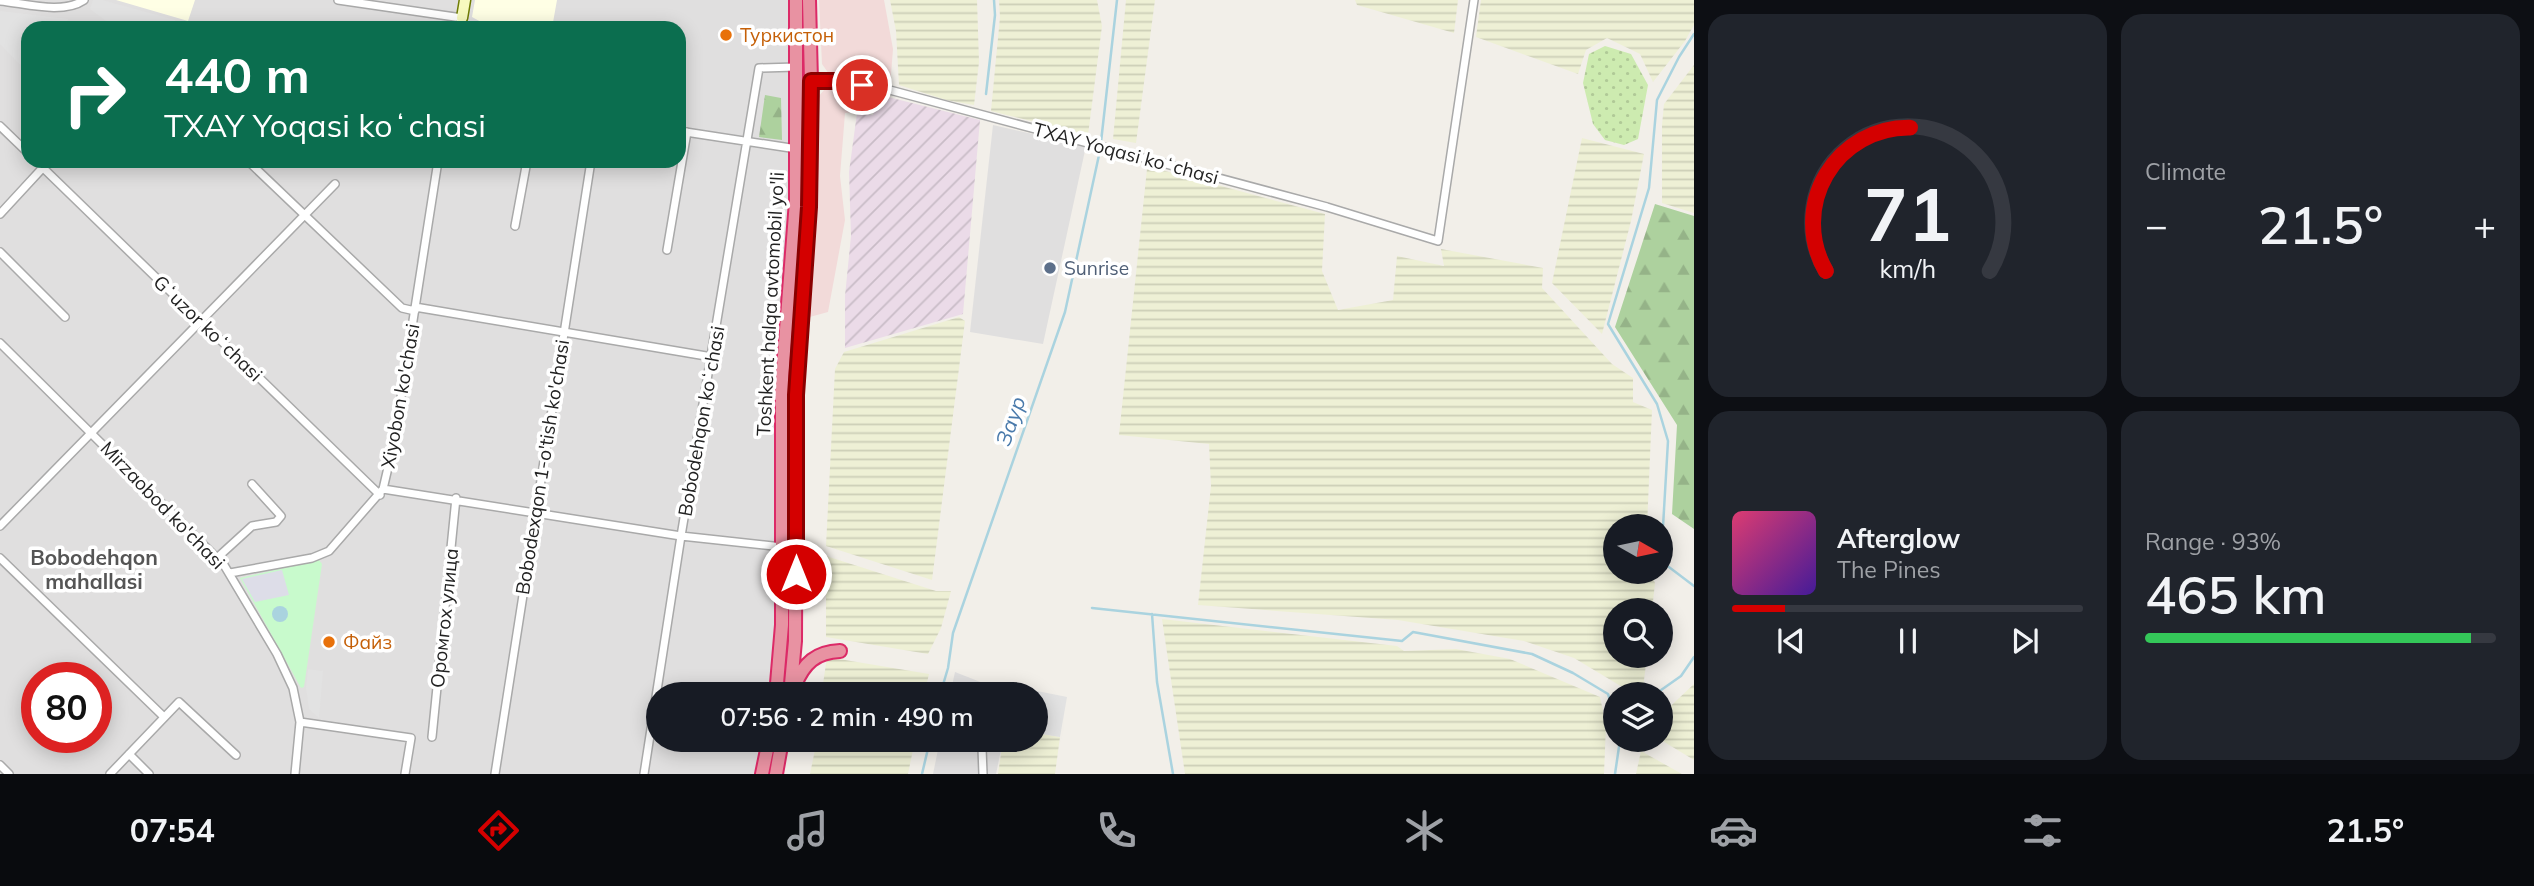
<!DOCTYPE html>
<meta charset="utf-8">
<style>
body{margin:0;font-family:Mulish,sans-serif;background:#20242c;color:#f1f3f6;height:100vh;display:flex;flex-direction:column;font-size:26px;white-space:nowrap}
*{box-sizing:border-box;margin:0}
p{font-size:23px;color:#9ea1a6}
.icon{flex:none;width:38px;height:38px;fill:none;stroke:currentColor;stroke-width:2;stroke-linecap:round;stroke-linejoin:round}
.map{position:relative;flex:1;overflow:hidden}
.sheet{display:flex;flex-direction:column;gap:14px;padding:14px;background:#0d0f14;width:840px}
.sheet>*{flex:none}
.top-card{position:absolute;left:21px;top:21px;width:665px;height:147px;border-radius:21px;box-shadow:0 4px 18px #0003;background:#0b6e4f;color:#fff;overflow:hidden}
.needle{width:46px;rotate:99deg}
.controls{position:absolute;left:1603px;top:514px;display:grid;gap:14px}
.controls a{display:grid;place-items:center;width:70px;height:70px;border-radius:50%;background:#171b24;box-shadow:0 4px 18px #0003;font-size:35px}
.speed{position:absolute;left:21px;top:662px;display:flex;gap:14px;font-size:35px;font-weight:700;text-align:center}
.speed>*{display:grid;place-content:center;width:91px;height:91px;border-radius:50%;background:#171b24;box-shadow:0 4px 18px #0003;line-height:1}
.speed .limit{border:10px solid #d22;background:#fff;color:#111}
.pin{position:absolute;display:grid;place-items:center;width:60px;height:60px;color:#fff;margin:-30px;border:4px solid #fff;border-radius:50%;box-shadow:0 2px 7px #0007}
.me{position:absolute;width:77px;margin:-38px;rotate:0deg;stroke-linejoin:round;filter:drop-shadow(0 0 5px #0008)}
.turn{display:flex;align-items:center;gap:24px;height:147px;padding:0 28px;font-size:32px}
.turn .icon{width:91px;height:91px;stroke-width:2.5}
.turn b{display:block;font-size:49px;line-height:60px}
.big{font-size:52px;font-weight:600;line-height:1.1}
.sheet .card{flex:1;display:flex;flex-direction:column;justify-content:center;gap:10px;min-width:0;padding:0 24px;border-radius:21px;background:#20242c}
.sheet .dial{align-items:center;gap:0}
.dial svg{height:182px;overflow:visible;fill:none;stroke:#363941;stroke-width:7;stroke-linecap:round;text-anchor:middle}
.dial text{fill:#f1f3f6;stroke:none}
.song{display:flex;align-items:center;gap:21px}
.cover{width:84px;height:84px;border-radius:10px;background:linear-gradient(135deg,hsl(340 70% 55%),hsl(260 70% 35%))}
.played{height:7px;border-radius:4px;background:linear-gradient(90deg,#d40000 15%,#363941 15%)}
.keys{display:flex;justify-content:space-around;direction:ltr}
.heat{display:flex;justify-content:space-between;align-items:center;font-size:38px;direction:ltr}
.charge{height:10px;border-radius:5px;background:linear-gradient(90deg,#34c759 93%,#363941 0)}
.sheet .tiles{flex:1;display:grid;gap:14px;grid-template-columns:repeat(2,1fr)}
.trip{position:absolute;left:646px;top:682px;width:402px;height:70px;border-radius:35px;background:#171b24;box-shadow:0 4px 18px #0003;font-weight:600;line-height:70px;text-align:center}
.menu{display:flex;height:112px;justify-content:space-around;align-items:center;background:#090b0e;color:#9ea1a6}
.menu .icon{width:49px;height:49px}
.menu .on{color:#d40000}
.menu b{font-size:32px;color:#f1f3f6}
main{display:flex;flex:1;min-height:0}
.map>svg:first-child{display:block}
.residential{fill:#e0dfdf;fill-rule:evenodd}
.commercial{fill:#f2dad9}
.industrial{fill:url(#industrial-furrows)}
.education{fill:#ffffe5}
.farmland{fill:url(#farmland-rules)}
.grass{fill:url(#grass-dots)}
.forest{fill:url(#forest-firs)}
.park{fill:#c8facc}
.parking{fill:#e2e2e2}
.plaza{fill:#dddde8}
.water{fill:#aad3df}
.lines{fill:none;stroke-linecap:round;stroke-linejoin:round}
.stream{stroke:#aad3df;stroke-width:2.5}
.street-casing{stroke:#a9a9a9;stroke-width:10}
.secondary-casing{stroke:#707d05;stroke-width:13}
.highway-casing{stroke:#dc2a67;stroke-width:16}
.street{stroke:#fff;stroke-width:7}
.secondary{stroke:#f7fabf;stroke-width:10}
.highway{stroke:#e892a2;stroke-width:12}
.route-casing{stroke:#8a0000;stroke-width:18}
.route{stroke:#d40000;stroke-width:12}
.food-dot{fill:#e8710a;stroke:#fff;stroke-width:2.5}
.service-dot{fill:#5c6f8a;stroke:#fff;stroke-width:2.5}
.labels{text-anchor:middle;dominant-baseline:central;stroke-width:7;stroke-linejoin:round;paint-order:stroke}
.food-label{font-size:19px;fill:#c56008;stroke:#fff;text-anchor:start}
.street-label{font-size:19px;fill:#222;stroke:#fff}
.service-label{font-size:19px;fill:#4e5e75;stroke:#fff;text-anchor:start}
.water-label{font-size:21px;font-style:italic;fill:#4a7aab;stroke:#fff}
.neighbourhood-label{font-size:21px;font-weight:bold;fill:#555;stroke:#fff}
</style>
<main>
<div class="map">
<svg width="1694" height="774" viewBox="0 0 1694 774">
<defs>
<pattern id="industrial-furrows" width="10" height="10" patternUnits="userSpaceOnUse" patternTransform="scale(1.75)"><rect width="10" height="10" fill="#ebdbe8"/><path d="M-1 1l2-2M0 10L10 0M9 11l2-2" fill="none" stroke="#c9bcc7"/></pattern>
<pattern id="farmland-rules" width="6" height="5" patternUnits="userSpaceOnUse" patternTransform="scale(1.75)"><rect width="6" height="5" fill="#eef0d5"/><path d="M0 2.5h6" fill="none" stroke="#ccceb7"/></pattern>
<pattern id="grass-dots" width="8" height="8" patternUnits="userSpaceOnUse" patternTransform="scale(1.75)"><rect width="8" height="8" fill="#cdebb0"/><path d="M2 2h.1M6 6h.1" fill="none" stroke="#b0c997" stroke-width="1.8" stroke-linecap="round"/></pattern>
<pattern id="forest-firs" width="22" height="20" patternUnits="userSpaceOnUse" patternTransform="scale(1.75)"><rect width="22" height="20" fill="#add19e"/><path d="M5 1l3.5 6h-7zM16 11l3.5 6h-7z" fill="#95b388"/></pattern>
</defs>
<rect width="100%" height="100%" fill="#f2efe9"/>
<path class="residential" d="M0 0H796L776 695H658V740H769L762 774H0ZM28 28H679V161H28ZM37 677H96V737H37Z
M993 125 1086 146 1043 344 970 332Z
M955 672 1011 694V695H950Z
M940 740H1003L996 774H933Z"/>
<path class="commercial" d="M819 0H884L893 49 890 87 829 74 822 64Z
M835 86 873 91 870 110 845 113 840 176 845 220 828 312 806 318 818 161V97L825 89Z"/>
<path class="industrial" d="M876 94 980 120 963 314 845 348V296L851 236 849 172 857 113 873 115Z"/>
<path class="education" d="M116 0H195L188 21Z
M475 0H557L552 28H492L472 17Z"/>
<path class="farmland" d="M890 0H977L979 62 974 105 946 100 899 85 896 31Z
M999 0H1097L1102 26 1088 135 991 111 1000 17Z
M1126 0H1155L1136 143 1113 139Z
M1355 0H1458L1454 33 1357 5Z
M1481 0H1694V25L1685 41 1653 82 1640 54 1607 38 1586 50 1578 74 1476 37Z
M1694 65V213L1662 203V125L1664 104Z
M1582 138 1644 154 1631 221 1602 334 1552 283Z
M1147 169H1158L1325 214 1322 271 1338 310 1393 300 1397 256 1444 266 1441 249 1543 268 1542 288 1612 364 1633 378V402L1652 410 1647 527H1615V572H1650L1655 583 1652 611H1615V656H1647L1643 688H1624L1574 658 1524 641 1398 620 1198 605 1211 486 1209 444 1119 435Z
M959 317 965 321 932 580 826 546 835 369 844 352Z
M826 556 936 591H951L941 628 928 654 826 637Z
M1162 619 1397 646 1404 651 1456 649 1510 659 1600 697 1606 725 1604 774H1185Z
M827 657 929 674 924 695H830L831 691 823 684Z
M1694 684V760L1661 740V715Z
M1036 733 1060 737 1055 774H998L1003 740H1036Z
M817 740H915L908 774H810Z
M1641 751 1682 774H1636Z"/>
<path class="grass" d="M799 0H803C809 93 805 185 798 278L795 277Z
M1605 46 1631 54 1648 85 1638 139 1624 145 1605 140 1593 124 1583 83 1589 54Z
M792 293H797L789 415 791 608 785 695H779L784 433Z"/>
<path class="forest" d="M765 95 781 98 782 140 759 137Z
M1655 204 1694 216V529L1672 514 1677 425 1615 327Z"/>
<path class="park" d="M319 560 322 564 304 687 301 688 240 578Z"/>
<path class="parking" d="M93 0H102L175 20V24L187 28H116L90 9Z
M0 11 68 19 66 28H28V73L0 44Z
M308 669 323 671 319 718 309 709 306 687Z
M1012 686 1067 697 1060 737 1036 733V695H1010Z"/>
<path class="plaza" d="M282 570 289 595 255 602 242 579Z"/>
<path class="water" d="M272 614a8 8 0 1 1 16 0a8 8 0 1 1-16 0Z"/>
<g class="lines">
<path class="stream" d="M1694 34 1679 57 1657 100 1649 188 1608 324 1657 404 1668 441 1661 561 1694 586
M986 94 995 15 994 0
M1101 142 1117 0
M1092 608 1402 641 1413 632 1532 654 1573 673 1608 694 1615 715
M1152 614 1157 682 1173 774
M940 695 948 668 953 633 1065 312 1099 155
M1654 695 1681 676 1694 657
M922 774 930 740
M1615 774 1620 740"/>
<defs>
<path id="street" d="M338 0 462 18 460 28
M0 1C24 3 62 15 84 0
M811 81H839L886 89 1327 207 1438 241 1474 0
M0 126 28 153
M679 131 797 149
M36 161 380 495
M248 161 402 308 415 311
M0 214 49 161
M515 226 527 161
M667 250 687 132
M0 252 65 317
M415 307 712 357
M0 343 224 565 277 654 293 688 300 722 295 774
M383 489 681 536 782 547
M0 526 335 184
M218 557 252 526 276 522 281 516 252 484
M0 558 164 717
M230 573 312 558 329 551 383 489 394 442 438 161
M300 722 411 738 405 774
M432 737 456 498
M982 748 983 774
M129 754 149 774
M0 765 9 774
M110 774 179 702 236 755
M495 774 591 161
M644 774 681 536 759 68 796 67"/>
<path id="secondary" d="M462 18 465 0"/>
<path id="highway" d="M795 685C804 663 816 652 840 651
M776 695 782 625V381L796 201V0
M790 695 795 641 796 395 810 182 811 81 809 0
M762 774 769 740
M776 774 782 740"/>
</defs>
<use href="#street" class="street-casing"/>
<use href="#secondary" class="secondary-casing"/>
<use href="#highway" class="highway-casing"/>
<use href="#street" class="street"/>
<use href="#secondary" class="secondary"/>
<use href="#highway" class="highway"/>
</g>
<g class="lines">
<defs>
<path id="route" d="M796 574V395L809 207 811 81H839L862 85"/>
</defs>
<use href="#route" class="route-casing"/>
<use href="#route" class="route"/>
</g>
<g class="food-dot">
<circle cx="726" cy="35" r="7"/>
<circle cx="329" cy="642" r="7"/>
</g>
<circle class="service-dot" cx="1050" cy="268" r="7"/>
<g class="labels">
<g class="food-label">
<text x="740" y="35">Туркистон</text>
<text x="343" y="642">Файз</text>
</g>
<g class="street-label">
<text transform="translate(1126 153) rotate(15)">TXAY Yoqasi koʻchasi</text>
<text transform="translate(770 304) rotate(-87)">Toshkent halqa avtomobil yo'li</text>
<text transform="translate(208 328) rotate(44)">Gʻuzor koʻchasi</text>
<text transform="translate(400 396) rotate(-80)">Xiyobon ko'chasi</text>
<text transform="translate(701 421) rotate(-80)">Bobodehqon koʻchasi</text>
<text transform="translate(542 467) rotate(-81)">Bobodexqon 1-o'tish ko'chasi</text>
<text transform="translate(163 505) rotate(46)">Mirzaobod ko'chasi</text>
<text transform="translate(444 618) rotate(-84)">Оромгох улица</text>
</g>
<g class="service-label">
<text x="1064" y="268">Sunrise</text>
</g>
<g class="water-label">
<text transform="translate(1010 421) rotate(-71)">Заур</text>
</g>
<g class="neighbourhood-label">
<text x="94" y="557">Bobodehqon<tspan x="94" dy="24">mahallasi</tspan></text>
</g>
</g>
</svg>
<div class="controls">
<a><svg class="needle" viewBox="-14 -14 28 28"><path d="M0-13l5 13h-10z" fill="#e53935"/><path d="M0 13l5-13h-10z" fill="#9ea1a6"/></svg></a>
<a><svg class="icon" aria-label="search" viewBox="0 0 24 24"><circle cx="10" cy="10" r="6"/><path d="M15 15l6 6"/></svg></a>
<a><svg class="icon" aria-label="layers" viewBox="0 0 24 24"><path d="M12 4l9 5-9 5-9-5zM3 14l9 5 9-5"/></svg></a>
</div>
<div class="speed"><div class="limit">80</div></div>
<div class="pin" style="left:862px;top:85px;background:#d93025"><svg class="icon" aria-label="arrive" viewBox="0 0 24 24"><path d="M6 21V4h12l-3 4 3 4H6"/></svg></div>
<svg class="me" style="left:796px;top:574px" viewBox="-20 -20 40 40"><circle r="17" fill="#d40000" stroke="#fff" stroke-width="3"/><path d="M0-11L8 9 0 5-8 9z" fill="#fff"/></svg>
<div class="trip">07:56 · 2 min · 490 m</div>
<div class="top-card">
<div class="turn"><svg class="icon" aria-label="right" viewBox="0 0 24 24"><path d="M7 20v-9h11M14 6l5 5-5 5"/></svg><div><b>440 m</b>TXAY Yoqasi koʻchasi</div></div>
</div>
</div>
<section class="sheet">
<div class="tiles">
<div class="card dial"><svg viewBox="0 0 100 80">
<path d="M14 69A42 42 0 1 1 86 69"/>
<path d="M14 69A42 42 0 0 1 51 6" stroke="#d40000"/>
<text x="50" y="56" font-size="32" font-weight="700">71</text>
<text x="50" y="72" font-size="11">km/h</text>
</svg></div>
<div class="card"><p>Climate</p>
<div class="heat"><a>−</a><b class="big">21.5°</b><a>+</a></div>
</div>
<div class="card">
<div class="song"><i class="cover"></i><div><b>Afterglow</b><p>The Pines</p></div></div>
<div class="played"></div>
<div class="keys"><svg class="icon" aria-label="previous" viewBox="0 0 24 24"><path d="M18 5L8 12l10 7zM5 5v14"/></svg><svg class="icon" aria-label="pause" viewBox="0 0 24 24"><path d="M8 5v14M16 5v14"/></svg><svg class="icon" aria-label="next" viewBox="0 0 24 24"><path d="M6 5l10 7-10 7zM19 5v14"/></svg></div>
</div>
<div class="card"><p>Range · 93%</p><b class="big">465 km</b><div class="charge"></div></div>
</div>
</section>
</main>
<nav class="menu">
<b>07:54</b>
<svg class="icon on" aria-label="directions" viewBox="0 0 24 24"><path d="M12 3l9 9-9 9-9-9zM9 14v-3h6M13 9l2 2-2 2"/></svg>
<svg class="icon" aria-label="music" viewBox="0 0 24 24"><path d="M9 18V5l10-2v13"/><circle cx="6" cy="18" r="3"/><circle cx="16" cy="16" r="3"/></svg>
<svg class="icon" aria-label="phone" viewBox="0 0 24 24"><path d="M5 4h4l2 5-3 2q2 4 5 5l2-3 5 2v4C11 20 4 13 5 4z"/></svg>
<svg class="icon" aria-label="climate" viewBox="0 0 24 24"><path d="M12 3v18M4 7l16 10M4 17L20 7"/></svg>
<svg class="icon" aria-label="car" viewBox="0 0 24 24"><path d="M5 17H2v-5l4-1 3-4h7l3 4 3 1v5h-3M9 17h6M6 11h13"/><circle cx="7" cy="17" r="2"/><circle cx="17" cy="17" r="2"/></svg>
<svg class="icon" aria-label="filters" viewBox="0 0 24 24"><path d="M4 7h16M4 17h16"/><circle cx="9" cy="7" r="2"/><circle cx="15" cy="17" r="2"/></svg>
<b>21.5°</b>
</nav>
